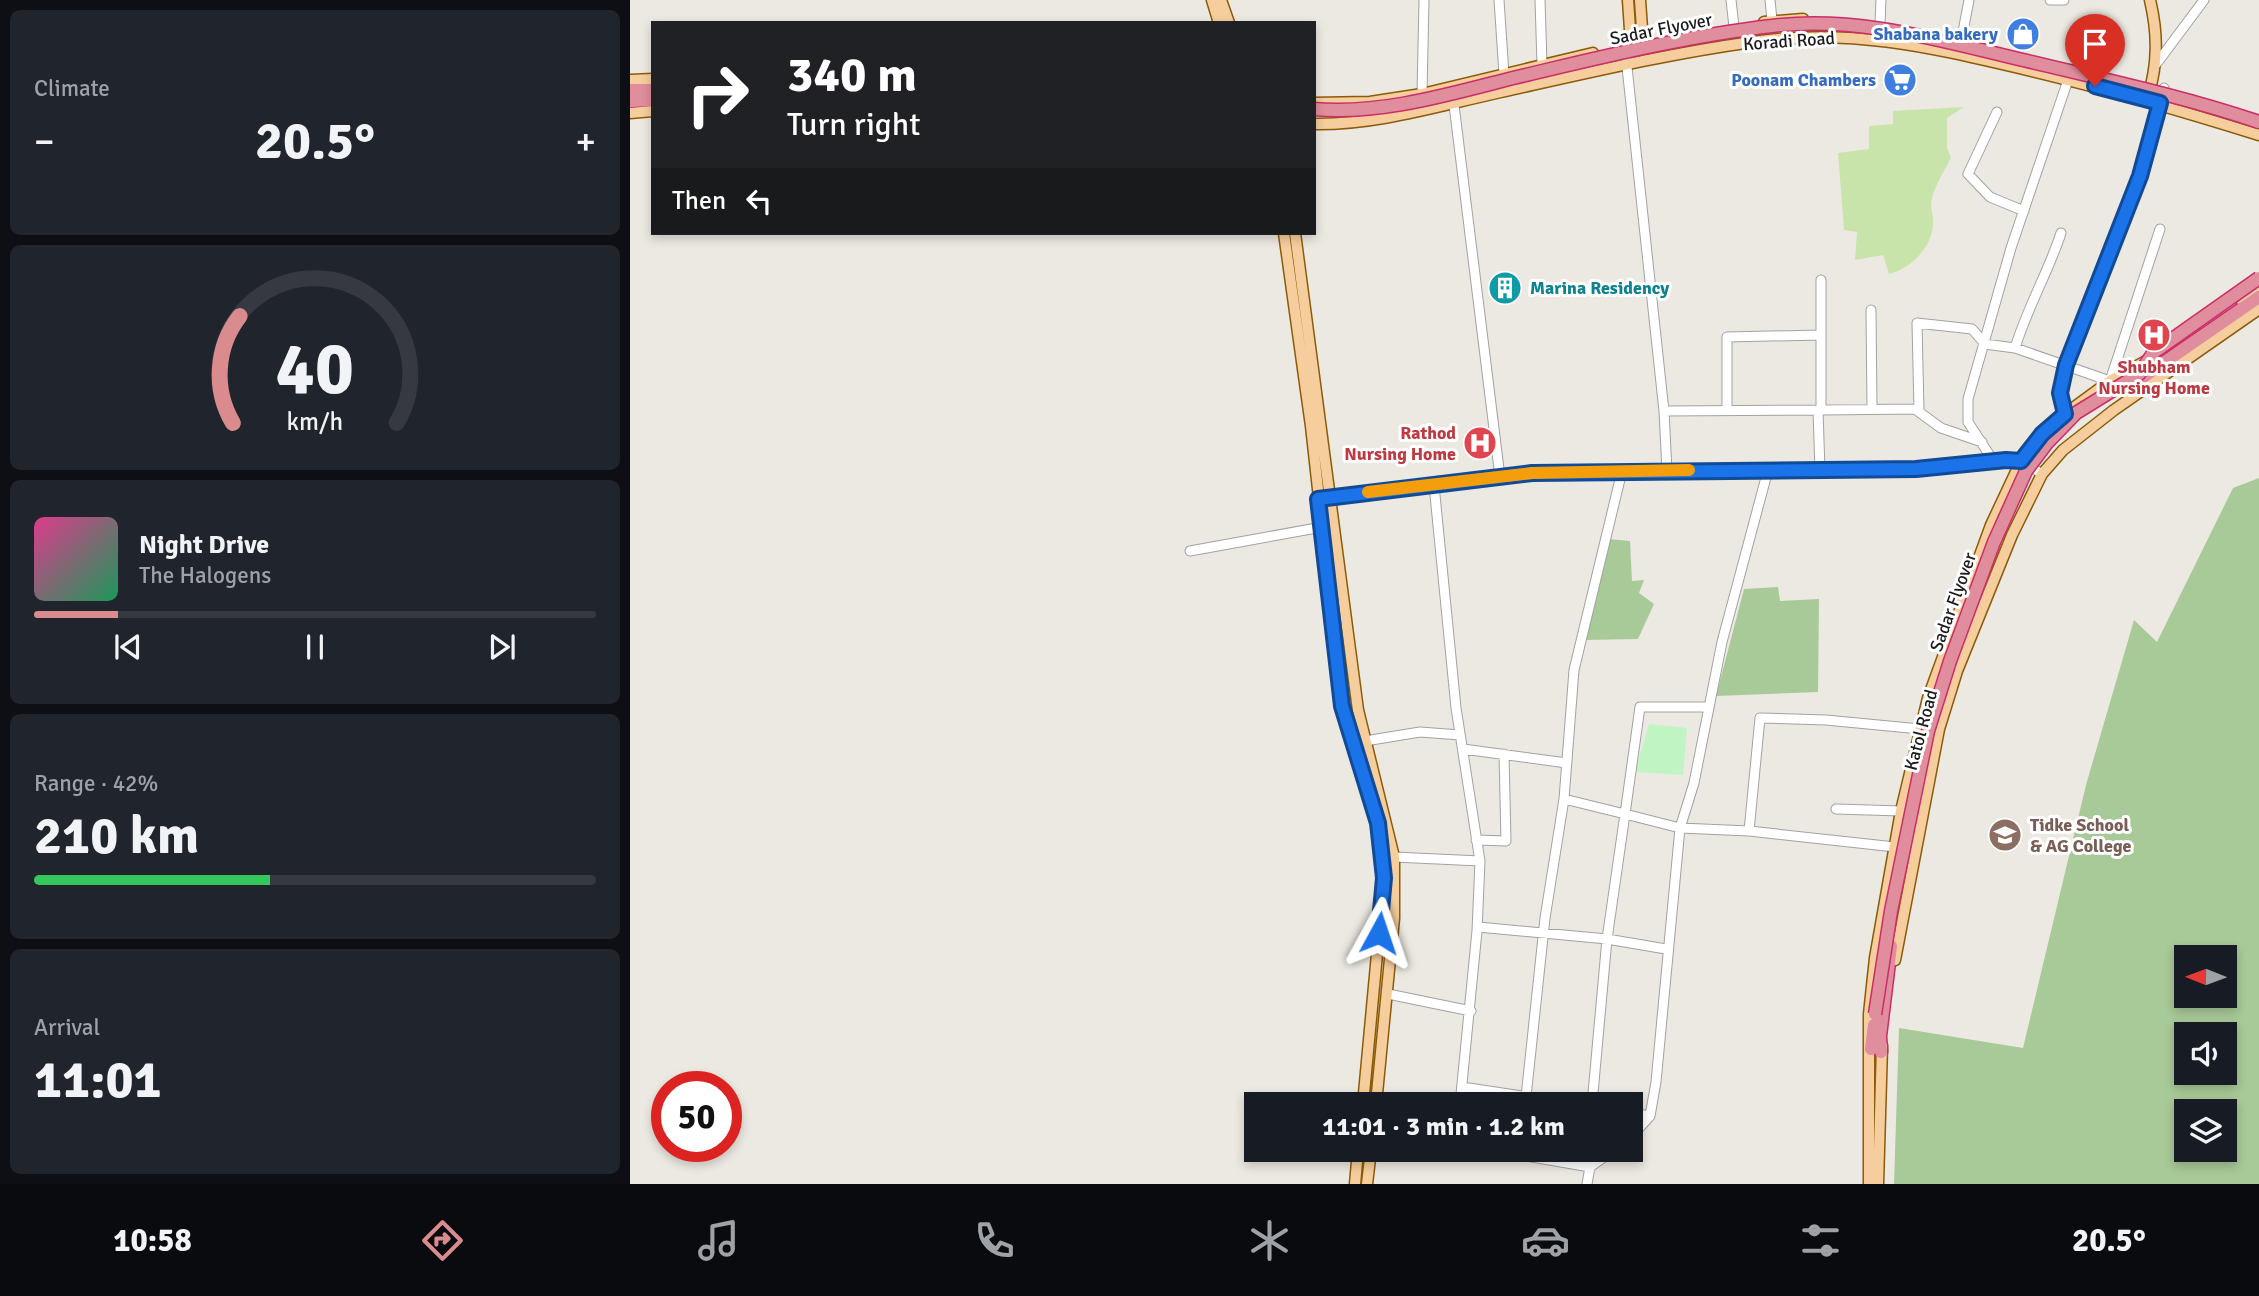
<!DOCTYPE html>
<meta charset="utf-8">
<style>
body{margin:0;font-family:Signika,sans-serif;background:#20242c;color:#f1f3f6;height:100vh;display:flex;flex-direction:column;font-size:26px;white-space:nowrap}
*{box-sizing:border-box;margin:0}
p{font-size:23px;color:#9ea1a6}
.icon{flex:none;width:38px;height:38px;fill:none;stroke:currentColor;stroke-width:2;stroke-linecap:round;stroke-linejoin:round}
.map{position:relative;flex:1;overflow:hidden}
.drawer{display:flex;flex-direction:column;gap:10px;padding:10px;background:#0d0f14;width:630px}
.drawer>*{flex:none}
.top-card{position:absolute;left:21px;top:21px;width:665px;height:214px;border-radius:0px;box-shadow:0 4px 10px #0003;background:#202124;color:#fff;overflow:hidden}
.needle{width:46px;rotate:271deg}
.buttons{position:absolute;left:1544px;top:945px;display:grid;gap:14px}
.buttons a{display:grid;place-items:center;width:63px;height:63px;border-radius:0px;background:#171b24;box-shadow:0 4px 10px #0003;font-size:35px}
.speed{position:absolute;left:21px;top:1071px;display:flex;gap:14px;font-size:35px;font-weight:700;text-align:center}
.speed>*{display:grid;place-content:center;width:91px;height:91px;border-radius:50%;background:#171b24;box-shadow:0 4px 10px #0003;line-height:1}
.speed .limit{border:10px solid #d22;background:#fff;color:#111}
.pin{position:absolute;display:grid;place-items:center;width:60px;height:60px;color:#fff;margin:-72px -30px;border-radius:50% 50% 50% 0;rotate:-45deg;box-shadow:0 0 7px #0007}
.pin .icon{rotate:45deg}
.me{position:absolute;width:77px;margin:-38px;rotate:5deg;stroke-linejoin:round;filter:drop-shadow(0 0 5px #0008)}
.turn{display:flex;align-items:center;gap:24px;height:147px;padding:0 21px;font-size:32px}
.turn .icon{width:91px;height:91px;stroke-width:2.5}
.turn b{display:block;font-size:49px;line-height:60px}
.then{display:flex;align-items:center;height:66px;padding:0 21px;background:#0003;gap:14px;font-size:26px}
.big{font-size:52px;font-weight:700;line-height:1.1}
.drawer .widget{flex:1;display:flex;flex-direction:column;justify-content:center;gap:10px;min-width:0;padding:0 24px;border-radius:10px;background:#20242c}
.drawer .dial{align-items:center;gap:0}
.dial svg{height:182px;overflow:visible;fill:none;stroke:#363941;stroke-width:7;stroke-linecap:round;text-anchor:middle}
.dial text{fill:#f1f3f6;stroke:none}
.song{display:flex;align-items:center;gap:21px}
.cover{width:84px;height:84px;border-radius:10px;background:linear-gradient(135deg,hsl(330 70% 55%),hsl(150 70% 35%))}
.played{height:7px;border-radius:4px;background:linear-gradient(90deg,#d98b8e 15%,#363941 15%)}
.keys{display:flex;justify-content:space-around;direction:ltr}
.heat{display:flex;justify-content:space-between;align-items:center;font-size:38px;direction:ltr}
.charge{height:10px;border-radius:5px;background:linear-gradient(90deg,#34c759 42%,#363941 0)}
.trip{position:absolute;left:614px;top:1092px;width:399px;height:70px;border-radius:0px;background:#171b24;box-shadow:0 4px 10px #0003;font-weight:700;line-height:70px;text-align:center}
.menu{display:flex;height:112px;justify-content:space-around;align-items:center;background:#090b0e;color:#9ea1a6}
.menu .icon{width:49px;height:49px}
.menu .selected{color:#d98b8e}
.menu b{font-size:32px;color:#f1f3f6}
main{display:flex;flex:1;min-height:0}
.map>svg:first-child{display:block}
.grass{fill:#c8e4aa}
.forest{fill:#a8c998;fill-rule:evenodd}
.park{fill:#c0f5c3}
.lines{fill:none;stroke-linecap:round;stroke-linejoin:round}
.minor-casing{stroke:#a2a2a2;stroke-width:11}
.major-casing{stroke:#8a5c09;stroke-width:13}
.highway-casing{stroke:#cb2e67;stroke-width:15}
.minor{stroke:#fff;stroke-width:9}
.major{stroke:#f6ce9d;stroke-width:10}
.highway{stroke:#e08d9e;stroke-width:12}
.highway-bridge-casing{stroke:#cb2e67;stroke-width:15;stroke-linecap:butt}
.highway-bridge{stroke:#e08d9e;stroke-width:12}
.route-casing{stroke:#114b97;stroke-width:18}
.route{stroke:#1a73e8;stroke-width:12}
.slow{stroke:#f59e0b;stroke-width:12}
.labels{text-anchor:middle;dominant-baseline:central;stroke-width:6;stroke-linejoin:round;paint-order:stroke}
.street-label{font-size:18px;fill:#1b1b1b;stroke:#fff}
.shop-label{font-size:18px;font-weight:bold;fill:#366cbe;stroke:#fff;text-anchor:end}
.culture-label{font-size:18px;font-weight:bold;fill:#0d838f;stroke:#fff;text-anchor:start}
.health-label{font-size:18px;font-weight:bold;fill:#be3a42;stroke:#fff}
.education-label{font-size:18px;font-weight:bold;fill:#785e54;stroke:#fff;text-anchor:start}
</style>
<main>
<section class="drawer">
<div class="widget"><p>Climate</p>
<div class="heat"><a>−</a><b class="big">20.5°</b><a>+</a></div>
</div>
<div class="widget dial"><svg viewBox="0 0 100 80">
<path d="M14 69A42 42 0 1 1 86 69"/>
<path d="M14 69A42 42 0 0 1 17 22" stroke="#d98b8e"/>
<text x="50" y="56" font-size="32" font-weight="700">40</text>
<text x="50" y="72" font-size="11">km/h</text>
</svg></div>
<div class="widget">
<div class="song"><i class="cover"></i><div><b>Night Drive</b><p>The Halogens</p></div></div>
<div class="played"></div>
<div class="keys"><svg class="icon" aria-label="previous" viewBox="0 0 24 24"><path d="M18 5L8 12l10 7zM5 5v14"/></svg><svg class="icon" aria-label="pause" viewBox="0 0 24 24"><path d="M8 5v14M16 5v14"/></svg><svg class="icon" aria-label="next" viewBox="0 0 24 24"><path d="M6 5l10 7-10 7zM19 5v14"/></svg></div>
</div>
<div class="widget"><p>Range · 42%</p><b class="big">210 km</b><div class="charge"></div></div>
<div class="widget"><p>Arrival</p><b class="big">11:01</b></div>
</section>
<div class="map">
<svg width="1629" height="1184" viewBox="0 0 1629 1184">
<rect width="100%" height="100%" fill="#ece9e2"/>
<path class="grass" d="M1334 107 1317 118V148L1321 158C1314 171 1306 184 1302 198 1299 205 1304 216 1303 224 1302 248 1280 269 1259 274L1253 255 1225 260 1227 232 1214 230 1208 153 1239 149V126L1263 124V111Z"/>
<path class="forest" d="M1629 478V1184H1264L1269 1028 1393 1048 1456 785 1504 620 1527 642 1603 488ZM1556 957H1594V996H1556ZM1556 1034H1594V1073H1556ZM1556 1111H1594V1150H1556Z
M978 539 1000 541 1002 581 1014 580 1009 593 1024 604 1008 639 955 640Z
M1148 587 1150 601 1189 599 1188 692 1086 696 1114 589Z"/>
<path class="park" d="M1019 724 1057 728 1053 775 1005 772Z"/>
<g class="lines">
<defs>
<path id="minor" d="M869 0 874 74
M910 0 912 64
M1101 0 1104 27
M1140 0 1142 20
M1420 0H1434
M1250 23 1251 0
M1331 42 1339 0
M996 58 1034 411 1037 471
M1527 63 1574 0
M792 94 794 0
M823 97 870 477
M1367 112 1338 174 1360 197 1394 211
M1241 310 1242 409
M1385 348C1397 308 1418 273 1431 233
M1097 410V337L1191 335
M1188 410 1190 471
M1191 410 1285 409 1311 428 1352 442
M1034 411 1191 410V280
M1289 411 1287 323 1342 329 1355 344 1385 348 1480 381 1530 229
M1435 414 1429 393 1436 365 1510 176 1534 88
M1364 462 1338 422V399L1381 248 1440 74
M804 485 826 708 850 861 847 931 830 1104
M693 498 902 473 1286 469 1376 460 1391 461 1412 474
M560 551 692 527
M1077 707H1010L995 814 1050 828 1119 831 1265 847
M735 741 790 732 830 735
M833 749 937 763
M1206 809 1271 811
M1119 831 1130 718 1196 720 1290 729
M846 840 876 841 874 754
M764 857 850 861
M848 927 977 939 1036 949
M758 994 841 1011
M832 1087 946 1104
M896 1097 915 918 934 799
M962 1104 977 939 995 814 934 799 944 670 992 471
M1001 1113 1020 1116
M1001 1137 1020 1116 1026 1082 1050 828 1064 783 1092 642 1138 470
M861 1150 960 1167
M957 1184 960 1167 984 1150"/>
<path id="major" d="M582 0 589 23
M591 0 599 23
M998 0 1001 45
M1010 0 1013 43
M1134 22 1173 19
M0 80 23 79
M1518 97C1528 63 1528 34 1520 0
M684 103 740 102 792 94 963 53
M0 113 23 111
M684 124C744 125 804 107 862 94 948 75 1035 54 1122 42 1218 28 1296 46 1389 68 1470 87 1549 110 1629 135
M654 233 681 426 712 706 748 823 754 879 733 1104
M665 233 728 710 764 857V918L746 1104
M1610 299 1629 286
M1265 960 1309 729 1327 671 1382 535 1412 474 1433 450 1484 410 1629 309
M725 1184 728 1150
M737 1184 741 1150
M1239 1184V1014L1245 958 1271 811 1298 698 1361 525 1391 461 1412 434 1435 414 1480 381 1518 360
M1248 1184 1252 1046"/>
<path id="highway" d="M0 90H23
M0 101 23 100
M1506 382 1629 297
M1241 1049 1244 1025
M1251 1052 1250 1036 1261 946"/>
</defs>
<use href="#minor" class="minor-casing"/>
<use href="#major" class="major-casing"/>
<use href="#highway" class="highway-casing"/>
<use href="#minor" class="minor"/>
<use href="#major" class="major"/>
<use href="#highway" class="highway"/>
<defs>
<path id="highway-bridge" d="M684 109C750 115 820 94 883 78 968 58 1055 36 1142 26 1227 15 1312 41 1393 60 1472 79 1552 96 1629 122
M1245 1014 1261 911 1298 731 1320 661 1364 542 1396 471 1417 443 1446 413 1509 374 1524 352 1629 278"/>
</defs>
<use href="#highway-bridge" class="highway-bridge-casing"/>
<use href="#highway-bridge" class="highway-bridge"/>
</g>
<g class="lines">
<defs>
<path id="route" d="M749 933 754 878 748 823 712 706 688 499 902 473 1286 469 1376 460 1391 461 1412 434 1435 414 1430 393 1436 365 1510 176 1530 103 1465 86"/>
</defs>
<use href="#route" class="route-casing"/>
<use href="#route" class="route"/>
<path class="slow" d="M738 492 902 473 1059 470"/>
</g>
<defs>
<symbol id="shop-disc" viewBox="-11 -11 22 22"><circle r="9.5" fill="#3f7fe0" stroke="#fff"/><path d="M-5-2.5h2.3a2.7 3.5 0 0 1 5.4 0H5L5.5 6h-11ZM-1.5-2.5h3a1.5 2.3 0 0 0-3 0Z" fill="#fff"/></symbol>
<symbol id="supermarket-disc" viewBox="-11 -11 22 22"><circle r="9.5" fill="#3f7fe0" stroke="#fff"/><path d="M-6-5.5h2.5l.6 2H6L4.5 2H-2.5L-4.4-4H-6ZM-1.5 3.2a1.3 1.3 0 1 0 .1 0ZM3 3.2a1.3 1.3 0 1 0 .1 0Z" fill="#fff"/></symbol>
<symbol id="building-disc" viewBox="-11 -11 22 22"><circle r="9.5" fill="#0f9aa8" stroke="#fff"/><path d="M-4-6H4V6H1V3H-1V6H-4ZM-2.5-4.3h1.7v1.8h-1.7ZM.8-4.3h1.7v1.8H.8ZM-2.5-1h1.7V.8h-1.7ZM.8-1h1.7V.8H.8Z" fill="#fff"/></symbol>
<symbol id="hospital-disc" viewBox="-11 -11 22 22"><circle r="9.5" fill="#e0444e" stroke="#fff"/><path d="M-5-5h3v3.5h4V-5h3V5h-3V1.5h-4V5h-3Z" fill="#fff"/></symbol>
<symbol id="school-disc" viewBox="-11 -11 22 22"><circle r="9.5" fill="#8d6e63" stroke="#fff"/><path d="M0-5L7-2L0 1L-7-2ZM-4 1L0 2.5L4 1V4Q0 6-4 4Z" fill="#fff"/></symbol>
</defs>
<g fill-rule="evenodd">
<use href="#shop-disc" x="1374" y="15" width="38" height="38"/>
<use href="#supermarket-disc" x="1251" y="61" width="38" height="38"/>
<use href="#building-disc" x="856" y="269" width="38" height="38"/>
<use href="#hospital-disc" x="1505" y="316" width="38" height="38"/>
<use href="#hospital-disc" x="831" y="424" width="38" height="38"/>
<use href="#school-disc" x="1356" y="816" width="38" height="38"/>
</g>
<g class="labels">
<g class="street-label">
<text transform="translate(1031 29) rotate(-11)">Sadar Flyover</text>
<text transform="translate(1159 41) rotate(-4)">Koradi Road</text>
<text transform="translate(1323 602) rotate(-70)">Sadar Flyover</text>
<text transform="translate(1291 730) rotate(-75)">Katol Road</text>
</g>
<g class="shop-label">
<text x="1368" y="34">Shabana bakery</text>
<text x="1246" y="80">Poonam Chambers</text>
</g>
<g class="culture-label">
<text x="900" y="288">Marina Residency</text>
</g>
<g class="health-label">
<text x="1524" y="367">Shubham<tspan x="1524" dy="21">Nursing Home</tspan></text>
<text x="826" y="433" text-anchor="end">Rathod<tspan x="826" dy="21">Nursing Home</tspan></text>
</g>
<g class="education-label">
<text x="1400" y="825">Tidke School<tspan x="1400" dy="21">&amp; AG College</tspan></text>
</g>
</g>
</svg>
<div class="buttons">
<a><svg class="needle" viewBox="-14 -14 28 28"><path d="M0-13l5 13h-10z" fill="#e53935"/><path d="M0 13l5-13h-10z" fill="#9ea1a6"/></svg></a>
<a><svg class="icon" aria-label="sound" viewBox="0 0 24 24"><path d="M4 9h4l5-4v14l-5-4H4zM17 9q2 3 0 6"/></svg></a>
<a><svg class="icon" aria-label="layers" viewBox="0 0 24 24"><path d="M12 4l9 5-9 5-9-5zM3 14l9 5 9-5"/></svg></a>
</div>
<div class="speed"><div class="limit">50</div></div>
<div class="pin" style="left:1465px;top:86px;background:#d93025"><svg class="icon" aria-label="arrive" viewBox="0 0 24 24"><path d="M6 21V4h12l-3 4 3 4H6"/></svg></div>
<svg class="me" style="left:749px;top:933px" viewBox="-20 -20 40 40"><path d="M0-17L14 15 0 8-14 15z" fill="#1a73e8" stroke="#fff" stroke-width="4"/></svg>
<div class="trip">11:01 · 3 min · 1.2 km</div>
<div class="top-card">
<div class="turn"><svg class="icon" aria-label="right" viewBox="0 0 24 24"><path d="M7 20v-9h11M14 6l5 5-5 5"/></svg><div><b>340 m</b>Turn right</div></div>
<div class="then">Then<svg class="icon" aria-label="left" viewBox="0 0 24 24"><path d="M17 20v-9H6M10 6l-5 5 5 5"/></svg></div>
</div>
</div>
</main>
<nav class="menu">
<b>10:58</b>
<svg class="icon selected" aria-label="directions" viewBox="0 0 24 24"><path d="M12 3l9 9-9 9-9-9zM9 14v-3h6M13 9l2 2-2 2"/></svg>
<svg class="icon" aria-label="music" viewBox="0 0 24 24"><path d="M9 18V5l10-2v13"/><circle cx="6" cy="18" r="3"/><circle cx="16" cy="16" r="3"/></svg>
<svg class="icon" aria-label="phone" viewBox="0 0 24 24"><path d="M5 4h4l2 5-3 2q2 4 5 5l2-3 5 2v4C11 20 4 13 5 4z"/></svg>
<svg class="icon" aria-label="climate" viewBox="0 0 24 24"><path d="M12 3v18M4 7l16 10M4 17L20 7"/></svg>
<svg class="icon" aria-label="car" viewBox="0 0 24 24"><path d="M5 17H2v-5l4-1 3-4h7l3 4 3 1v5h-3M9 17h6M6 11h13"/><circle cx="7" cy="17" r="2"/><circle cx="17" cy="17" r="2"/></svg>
<svg class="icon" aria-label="filters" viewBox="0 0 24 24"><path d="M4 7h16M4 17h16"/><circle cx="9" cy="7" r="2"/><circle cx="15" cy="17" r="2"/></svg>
<b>20.5°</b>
</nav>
